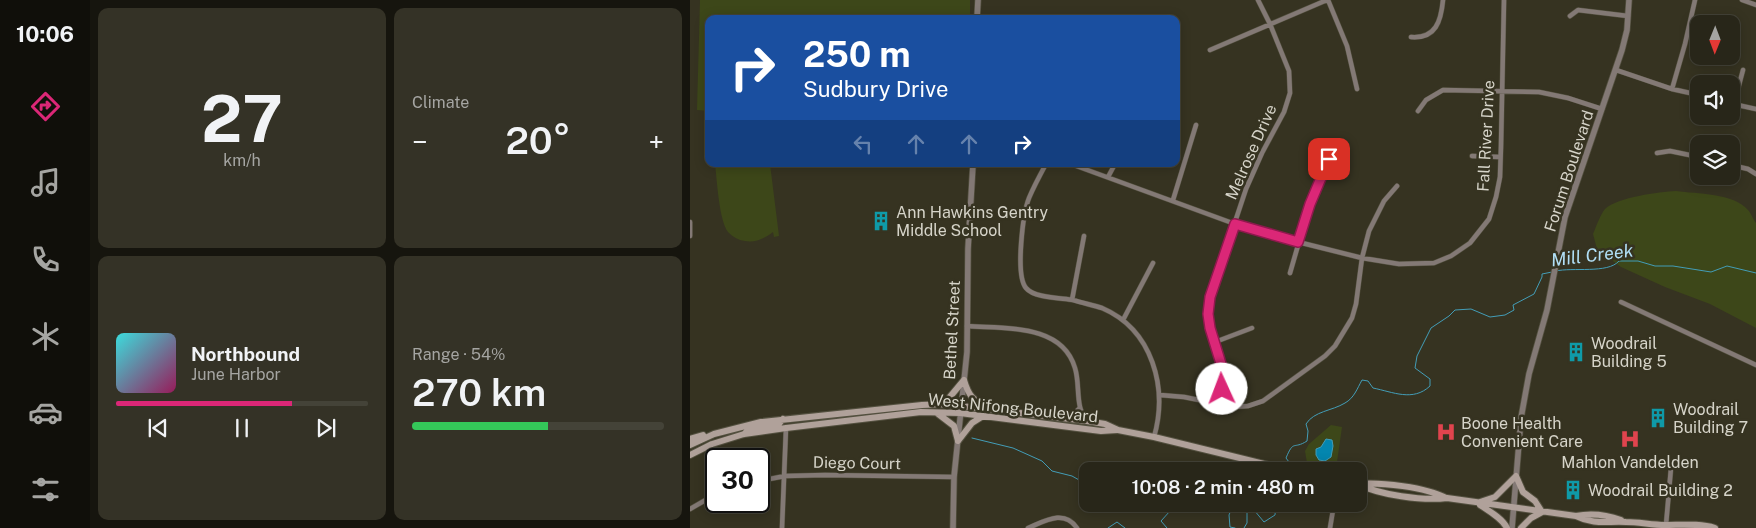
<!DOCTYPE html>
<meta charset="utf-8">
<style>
body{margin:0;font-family:"Public Sans",sans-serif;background:#343226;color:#f1f3f6;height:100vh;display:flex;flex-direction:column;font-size:19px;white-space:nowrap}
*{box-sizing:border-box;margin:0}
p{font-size:16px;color:#a5a5a2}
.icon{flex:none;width:28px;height:28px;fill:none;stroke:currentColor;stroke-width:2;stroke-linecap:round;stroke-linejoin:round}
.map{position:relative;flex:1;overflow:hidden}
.panel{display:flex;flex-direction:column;gap:8px;padding:8px;background:#16150e;width:600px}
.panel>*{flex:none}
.guide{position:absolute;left:15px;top:15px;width:475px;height:152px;border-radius:10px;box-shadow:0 2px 12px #0003,0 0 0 1px #444338;background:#1a4fa0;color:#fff;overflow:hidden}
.needle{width:32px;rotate:181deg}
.controls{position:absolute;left:1000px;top:15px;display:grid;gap:10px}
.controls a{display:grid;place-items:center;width:50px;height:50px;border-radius:10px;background:#282619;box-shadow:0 2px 12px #0003,0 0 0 1px #444338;font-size:25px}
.speed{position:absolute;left:15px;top:448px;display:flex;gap:10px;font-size:25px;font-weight:700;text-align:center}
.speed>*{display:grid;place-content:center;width:65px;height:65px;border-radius:50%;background:#282619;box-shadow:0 2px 12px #0003,0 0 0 1px #444338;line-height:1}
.speed .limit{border:2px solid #111;border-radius:8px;background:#fff;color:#111}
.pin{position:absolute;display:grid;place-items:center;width:42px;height:42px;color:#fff;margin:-21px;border-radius:10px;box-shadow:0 2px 8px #0006}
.me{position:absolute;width:55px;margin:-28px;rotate:358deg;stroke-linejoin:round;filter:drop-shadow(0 0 4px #0008)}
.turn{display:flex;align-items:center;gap:18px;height:105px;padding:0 15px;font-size:22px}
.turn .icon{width:65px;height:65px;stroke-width:2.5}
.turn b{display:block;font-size:35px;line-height:42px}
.lanes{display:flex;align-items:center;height:48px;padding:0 15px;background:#0003;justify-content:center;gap:25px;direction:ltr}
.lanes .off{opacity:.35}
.big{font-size:38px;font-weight:600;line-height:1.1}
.panel .widget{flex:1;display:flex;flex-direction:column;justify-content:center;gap:8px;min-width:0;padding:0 18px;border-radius:10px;background:#343226}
.panel .dial{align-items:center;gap:0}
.dial b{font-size:65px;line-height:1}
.song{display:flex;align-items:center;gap:15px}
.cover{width:60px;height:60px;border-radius:8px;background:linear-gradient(135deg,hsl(180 70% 55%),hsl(330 70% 35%))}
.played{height:5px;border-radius:2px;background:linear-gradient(90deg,#db2777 70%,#444338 70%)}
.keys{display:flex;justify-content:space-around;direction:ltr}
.heat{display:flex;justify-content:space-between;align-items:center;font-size:28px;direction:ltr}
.charge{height:8px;border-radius:4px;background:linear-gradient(90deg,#34c759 54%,#444338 0)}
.panel .tiles{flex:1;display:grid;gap:8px;grid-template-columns:repeat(2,1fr)}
.trip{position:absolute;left:389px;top:462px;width:288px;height:50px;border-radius:10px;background:#282619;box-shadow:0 2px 12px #0003,0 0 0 1px #444338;font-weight:600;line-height:50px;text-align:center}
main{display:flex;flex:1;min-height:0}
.menu{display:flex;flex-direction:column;width:90px;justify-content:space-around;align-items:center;background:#100f0a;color:#a5a5a2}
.menu .icon{width:35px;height:35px}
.menu .current{color:#db2777}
.menu b{font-size:22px;color:#f1f3f6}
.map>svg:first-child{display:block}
.green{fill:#3d4719}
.water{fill:#0486af;stroke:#439db7}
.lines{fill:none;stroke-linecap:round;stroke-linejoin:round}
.stream{stroke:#439db7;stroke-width:1}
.minor-casing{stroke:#53503f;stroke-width:5.5}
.tertiary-casing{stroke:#53503f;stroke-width:7}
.secondary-casing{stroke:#53503f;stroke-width:8}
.minor{stroke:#837975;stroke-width:4.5}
.tertiary{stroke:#837975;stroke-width:5.5}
.secondary{stroke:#b0a19a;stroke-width:6}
.route-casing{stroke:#8e194d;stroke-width:12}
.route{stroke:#db2777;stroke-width:9}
.labels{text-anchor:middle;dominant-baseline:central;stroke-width:5;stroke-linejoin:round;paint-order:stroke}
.street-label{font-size:16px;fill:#d6d4c9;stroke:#363321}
.poi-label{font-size:16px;fill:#d6d4c9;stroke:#363321;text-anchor:start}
.water-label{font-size:18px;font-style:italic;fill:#b1dff6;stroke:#363321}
</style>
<main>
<nav class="menu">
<b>10:06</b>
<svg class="icon current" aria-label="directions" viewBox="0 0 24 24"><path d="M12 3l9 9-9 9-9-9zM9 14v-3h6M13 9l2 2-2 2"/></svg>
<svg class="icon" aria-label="music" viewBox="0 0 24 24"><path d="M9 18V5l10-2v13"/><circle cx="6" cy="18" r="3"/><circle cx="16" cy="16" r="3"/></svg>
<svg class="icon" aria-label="phone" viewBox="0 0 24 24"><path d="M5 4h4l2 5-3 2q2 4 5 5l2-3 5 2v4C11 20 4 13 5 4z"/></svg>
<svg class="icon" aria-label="climate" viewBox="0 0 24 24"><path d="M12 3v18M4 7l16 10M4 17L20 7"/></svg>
<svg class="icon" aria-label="car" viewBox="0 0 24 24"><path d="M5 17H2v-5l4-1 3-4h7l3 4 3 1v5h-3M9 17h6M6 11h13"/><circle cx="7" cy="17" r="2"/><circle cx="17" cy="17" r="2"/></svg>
<svg class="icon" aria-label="filters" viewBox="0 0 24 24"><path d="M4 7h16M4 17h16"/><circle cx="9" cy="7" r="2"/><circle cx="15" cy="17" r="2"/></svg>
</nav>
<section class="panel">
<div class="tiles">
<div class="widget dial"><b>27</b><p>km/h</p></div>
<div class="widget"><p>Climate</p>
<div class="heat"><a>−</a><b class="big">20°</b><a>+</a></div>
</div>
<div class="widget">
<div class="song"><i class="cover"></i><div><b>Northbound</b><p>June Harbor</p></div></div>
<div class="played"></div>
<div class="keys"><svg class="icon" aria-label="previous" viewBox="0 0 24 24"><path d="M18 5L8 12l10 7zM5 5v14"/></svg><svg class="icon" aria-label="pause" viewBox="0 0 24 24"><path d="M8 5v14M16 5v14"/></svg><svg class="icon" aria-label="next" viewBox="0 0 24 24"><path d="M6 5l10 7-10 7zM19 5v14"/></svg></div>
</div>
<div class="widget"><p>Range · 54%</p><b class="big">270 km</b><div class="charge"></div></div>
</div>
</section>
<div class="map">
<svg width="1066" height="528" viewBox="0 0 1066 528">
<rect width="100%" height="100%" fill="#363321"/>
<path class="green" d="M10 0H280V19H19V111L7 110Z
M25 164H80L89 236 84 237 83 232C75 238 66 243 55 241 48 240 43 237 38 232 29 220 27 180 25 164Z
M986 191C1007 194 1044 193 1058 210 1061 213 1063 219 1066 223V328L1020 304 975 287 931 267 907 249 903 234C906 227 910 215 915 209 928 197 969 192 986 191Z
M641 425 652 427 646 469 617 463 615 451 619 444Z"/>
<path class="water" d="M636 439 642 440 643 446 641 457 635 461 629 460 626 455V449L631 447Z"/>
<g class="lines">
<path class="stream" d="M866 271C882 267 918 274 929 261H948L965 266H983L1021 272 1037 266 1066 273
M282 438 323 448 352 461 362 471 382 476 398 485
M599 462 596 458C604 439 603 450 617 441L618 431 616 424C624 411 642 411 655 403 664 398 667 389 672 380L678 381 683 388C703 392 723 402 740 386V379L725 368 727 356 741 328 759 316 765 310 781 309 800 317 815 315 824 310 823 305 844 294 852 277V274L862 272
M488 504 501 506 502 504
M529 504 541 510 539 515 540 527 545 528
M418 528 427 522 435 528
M477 528 471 521 480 511 489 505
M554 528 557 523V508L564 510 574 522 585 515 586 504"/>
<defs>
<path id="minor" d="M638 0 657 46 667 89
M1052 0 1066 5
M880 16 888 10 938 16
M721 37C746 39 751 21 753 0
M520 50 637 0
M926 70 982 89 1009 95
M982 89 995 44 1005 0
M1043 104 1066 109
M1044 104 1053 70
M728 111 736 100 753 90 849 92 878 98 912 109
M967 153 980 151 1009 157
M782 156 810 157
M356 164C350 175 344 186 339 198 333 213 325 275 336 288 344 298 371 298 383 300 392 303 403 305 412 308 463 330 478 388 464 437
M381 164 545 224 608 242 672 258 709 264 744 263 761 256 780 243 799 219 806 197 810 177 811 146 814 0
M1041 165 1058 169 1066 174
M418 177 425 164
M483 200 506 125
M0 222V236
M600 273 620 204 639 159
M382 300 394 236
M931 302 1066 365
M433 320 463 263
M277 326C314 329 372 323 385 368 389 381 387 394 390 407 391 412 394 416 397 421
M525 342 562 328
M470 395 494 397 544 407 558 406 573 401 635 356 645 346 662 318 666 304 672 258 679 231 694 201 707 186
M528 404C531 392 534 379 531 366 526 338 516 328 520 297L556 189 572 153 594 112 600 93 599 71 580 24 568 0
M379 418 390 408
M69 481 95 476 135 475 264 477
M0 509 26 494
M976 525 981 468 984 460
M92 528 96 428
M338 528C355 521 374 509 387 528
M640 528 644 504"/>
<path id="tertiary" d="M287 19 288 0
M263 528 264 477 277 352 278 249 283 164
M822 528 831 418 839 374 857 310 875 217 932 50 937 30 939 0"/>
<path id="secondary" d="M274 380C278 394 283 403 299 405
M254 404 274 380
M247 413 264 426 268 441
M54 434 59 429 89 424 93 419
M0 439 13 435
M268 441 282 423 293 416
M0 445 24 434 71 422 232 405 254 404 397 421 415 424 428 430 464 437 603 471
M0 455 22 444 54 434 96 428 231 412 270 413 411 431 427 430
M668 484C689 495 733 501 757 498L886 516C904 525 917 521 936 522 949 522 962 525 975 525 991 525 1010 523 1025 528
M668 484C690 482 736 487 756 498
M790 502 805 497 826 476 833 492 845 501 852 512 841 518 831 528
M790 505C799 511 812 518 817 528
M886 516C901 513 917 515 931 520"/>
</defs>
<use href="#minor" class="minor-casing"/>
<use href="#tertiary" class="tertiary-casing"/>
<use href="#secondary" class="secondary-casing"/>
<use href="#minor" class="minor"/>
<use href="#tertiary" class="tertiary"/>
<use href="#secondary" class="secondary"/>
</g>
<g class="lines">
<defs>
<path id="route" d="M532 389V367L520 328 518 314 520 297 545 224 608 242 620 204 639 159"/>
</defs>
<use href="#route" class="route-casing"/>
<use href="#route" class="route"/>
</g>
<defs>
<symbol id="building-bare" viewBox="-9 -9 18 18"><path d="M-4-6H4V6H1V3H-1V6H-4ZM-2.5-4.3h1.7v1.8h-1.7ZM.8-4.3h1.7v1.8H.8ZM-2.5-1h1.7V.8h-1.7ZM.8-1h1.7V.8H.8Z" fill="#0f9aa8" stroke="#363321" stroke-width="2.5" paint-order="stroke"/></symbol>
<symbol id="hospital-bare" viewBox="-9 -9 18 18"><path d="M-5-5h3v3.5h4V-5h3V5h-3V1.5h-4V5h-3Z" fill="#e0444e" stroke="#363321" stroke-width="2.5" paint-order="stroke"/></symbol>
</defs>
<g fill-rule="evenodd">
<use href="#building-bare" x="177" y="207" width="28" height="28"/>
<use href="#building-bare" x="872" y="338" width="28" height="28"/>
<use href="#building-bare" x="954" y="404" width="28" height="28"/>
<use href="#hospital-bare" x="742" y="418" width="28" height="28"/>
<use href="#hospital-bare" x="926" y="425" width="28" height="28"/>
<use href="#building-bare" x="869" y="476" width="28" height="28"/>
</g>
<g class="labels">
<g class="street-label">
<text transform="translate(796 136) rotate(-87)">Fall River Drive</text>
<text transform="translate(561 152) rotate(-66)">Melrose Drive</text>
<text transform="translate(879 171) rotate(-72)">Forum Boulevard</text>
<text transform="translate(262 330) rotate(-87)">Bethel Street</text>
<text transform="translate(323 408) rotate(6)">West Nifong Boulevard</text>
<text transform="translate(167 463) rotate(1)">Diego Court</text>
</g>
<g class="poi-label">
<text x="206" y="212">Ann Hawkins Gentry<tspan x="206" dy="18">Middle School</tspan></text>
<text x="901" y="343">Woodrail<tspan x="901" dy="18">Building 5</tspan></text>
<text x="983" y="409">Woodrail<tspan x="983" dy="18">Building 7</tspan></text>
<text x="771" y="423">Boone Health<tspan x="771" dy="18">Convenient Care</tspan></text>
<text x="940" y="462" text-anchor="middle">Mahlon Vandelden</text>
<text x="898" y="490">Woodrail Building 2</text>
</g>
<g class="water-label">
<text transform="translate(902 255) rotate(-7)">Mill Creek</text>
</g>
</g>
</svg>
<div class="controls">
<a><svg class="needle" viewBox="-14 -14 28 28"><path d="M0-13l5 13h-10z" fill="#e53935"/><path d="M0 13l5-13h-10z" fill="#a5a5a2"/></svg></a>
<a><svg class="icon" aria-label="sound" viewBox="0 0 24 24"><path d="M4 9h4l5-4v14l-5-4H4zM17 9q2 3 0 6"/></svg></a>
<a><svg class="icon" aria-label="layers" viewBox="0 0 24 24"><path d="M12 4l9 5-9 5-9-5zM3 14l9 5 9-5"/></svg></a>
</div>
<div class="speed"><div class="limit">30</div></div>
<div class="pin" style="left:639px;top:159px;background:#d93025"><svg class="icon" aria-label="arrive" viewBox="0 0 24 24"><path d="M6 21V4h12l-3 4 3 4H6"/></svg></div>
<svg class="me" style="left:532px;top:389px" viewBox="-20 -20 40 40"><circle r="19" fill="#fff"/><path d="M0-13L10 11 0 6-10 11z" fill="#db2777"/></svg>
<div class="trip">10:08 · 2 min · 480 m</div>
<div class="guide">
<div class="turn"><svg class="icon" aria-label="right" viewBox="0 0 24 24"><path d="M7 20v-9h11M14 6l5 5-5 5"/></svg><div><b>250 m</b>Sudbury Drive</div></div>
<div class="lanes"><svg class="icon off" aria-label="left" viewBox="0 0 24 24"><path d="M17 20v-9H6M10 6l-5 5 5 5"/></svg><svg class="icon off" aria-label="ahead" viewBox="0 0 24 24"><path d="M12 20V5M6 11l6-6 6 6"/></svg><svg class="icon off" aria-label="ahead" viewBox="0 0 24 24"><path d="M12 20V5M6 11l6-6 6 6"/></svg><svg class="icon" aria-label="right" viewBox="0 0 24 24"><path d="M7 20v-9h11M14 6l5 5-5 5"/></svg></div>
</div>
</div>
</main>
